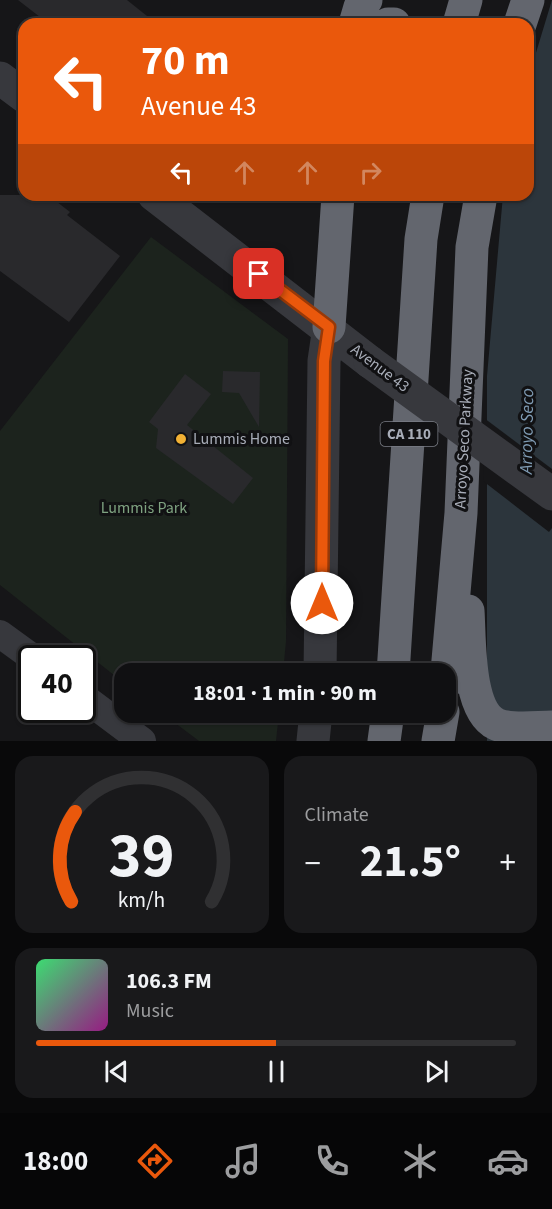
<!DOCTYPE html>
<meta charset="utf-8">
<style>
body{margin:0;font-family:"Source Sans 3",sans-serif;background:#19191b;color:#f1f3f6;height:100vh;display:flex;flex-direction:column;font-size:22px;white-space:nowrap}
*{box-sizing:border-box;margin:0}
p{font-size:20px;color:#9c9d9f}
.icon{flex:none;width:33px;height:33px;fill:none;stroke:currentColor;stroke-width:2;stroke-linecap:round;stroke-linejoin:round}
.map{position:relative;height:741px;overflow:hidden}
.drawer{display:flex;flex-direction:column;gap:15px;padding:15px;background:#09090a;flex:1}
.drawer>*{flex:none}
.banner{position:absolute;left:18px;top:18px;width:516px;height:183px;border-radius:18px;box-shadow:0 2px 4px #0004,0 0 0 2px #303032;background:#ea580c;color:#fff;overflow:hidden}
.speed{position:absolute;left:18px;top:645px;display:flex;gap:12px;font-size:30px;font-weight:700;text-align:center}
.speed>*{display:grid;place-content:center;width:78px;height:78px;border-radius:50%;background:#101012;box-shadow:0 2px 4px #0004,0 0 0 2px #303032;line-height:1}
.speed .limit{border:3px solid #111;border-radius:9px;background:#fff;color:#111}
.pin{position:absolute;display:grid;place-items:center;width:51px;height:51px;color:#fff;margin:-26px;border-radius:12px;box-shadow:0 3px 9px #0006}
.me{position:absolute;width:66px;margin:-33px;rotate:0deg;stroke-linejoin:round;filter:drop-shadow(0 0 4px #0008)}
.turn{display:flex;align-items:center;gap:21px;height:126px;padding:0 24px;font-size:27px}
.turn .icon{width:78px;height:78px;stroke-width:2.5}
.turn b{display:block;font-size:42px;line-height:51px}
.lanes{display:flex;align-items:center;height:57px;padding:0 24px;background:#0003;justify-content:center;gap:30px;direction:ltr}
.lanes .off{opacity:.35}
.big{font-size:45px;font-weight:700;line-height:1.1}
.drawer .card{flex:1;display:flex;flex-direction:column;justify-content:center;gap:9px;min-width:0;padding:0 21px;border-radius:18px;background:#19191b}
.drawer .dial{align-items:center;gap:0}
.dial svg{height:156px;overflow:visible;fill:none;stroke:#303032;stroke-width:7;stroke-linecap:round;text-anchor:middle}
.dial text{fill:#f1f3f6;stroke:none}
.song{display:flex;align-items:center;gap:18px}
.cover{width:72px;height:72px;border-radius:9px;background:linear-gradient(135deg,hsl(140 70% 55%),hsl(310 70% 35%))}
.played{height:6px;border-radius:3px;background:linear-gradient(90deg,#ea580c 50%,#303032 50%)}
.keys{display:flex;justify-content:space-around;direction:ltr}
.heat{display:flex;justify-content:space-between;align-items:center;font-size:33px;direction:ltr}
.drawer .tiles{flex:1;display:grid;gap:15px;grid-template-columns:1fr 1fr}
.card:last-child{grid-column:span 2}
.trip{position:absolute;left:114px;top:663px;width:342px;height:60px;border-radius:18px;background:#101012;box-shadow:0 2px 4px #0004,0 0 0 2px #303032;font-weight:700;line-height:60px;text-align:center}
.tabs{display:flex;height:96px;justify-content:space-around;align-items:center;background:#060607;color:#9c9d9f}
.tabs .icon{width:42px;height:42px}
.tabs .on{color:#ea580c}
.tabs b{font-size:27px;color:#f1f3f6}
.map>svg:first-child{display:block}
.green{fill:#1c231d}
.water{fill:#2c353c}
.pier{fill:#161618}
.building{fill:#29292c}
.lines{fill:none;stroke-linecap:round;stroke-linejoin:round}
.minor{stroke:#37383d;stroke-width:28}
.tertiary{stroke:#37383d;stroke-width:33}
.motorway{stroke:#63666e;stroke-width:33}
.tertiary-bridge{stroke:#37383d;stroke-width:33}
.route-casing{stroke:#983908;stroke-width:15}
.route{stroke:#ea580c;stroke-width:10}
.poi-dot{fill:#f2b134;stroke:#111113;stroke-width:2}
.labels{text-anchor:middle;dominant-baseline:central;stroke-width:6;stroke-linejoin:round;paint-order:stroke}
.shield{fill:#111113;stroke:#7b7e86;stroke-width:1.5}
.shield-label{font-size:15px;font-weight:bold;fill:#a8adb8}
.street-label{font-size:16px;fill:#a8adb8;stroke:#111113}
.poi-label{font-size:16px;fill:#a8adb8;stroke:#111113;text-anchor:start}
.park-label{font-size:16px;fill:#7fa381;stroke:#111113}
.water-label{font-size:18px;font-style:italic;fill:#7f9bb3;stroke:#111113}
</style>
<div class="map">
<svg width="552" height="741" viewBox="0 0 552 741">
<rect width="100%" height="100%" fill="#161618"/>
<path class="green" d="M151 237 288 339 286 641 283 673 124 674V683L0 585V431Z
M162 713H279L276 741H199Z"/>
<path class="water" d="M552 0V741H487V376L503 195H528V79Z"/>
<path class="pier" d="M484 418 552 469V528L549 532 483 481Z"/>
<path class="building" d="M18 0H127L157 24H49Z
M0 195H48L70 212 67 215 120 256 69 322 0 271Z
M223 371 260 372 259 427 239 393 222 392Z
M185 374 211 394 187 425 253 478 233 504 156 448 158 429 149 422Z"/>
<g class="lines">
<path class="minor" d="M0 634 33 658
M82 696 142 741"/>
<path class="tertiary" d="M0 78 24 96
M154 195 370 362
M320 674 324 361 329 327
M313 741 316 712"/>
<path class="motorway" d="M355 24 360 7 366 0
M388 24H394
M459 24 466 0
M520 24 528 0
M329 327 338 195
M468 611C470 639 467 710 496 724 511 731 536 727 552 727
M393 674 421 239 428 195
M446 683 461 513 472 247 481 195
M384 741 388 712
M438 741 443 712"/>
<path class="tertiary-bridge" d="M370 362 552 494"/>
</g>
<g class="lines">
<defs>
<path id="route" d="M259 274 329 327 324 361 322 603"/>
</defs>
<use href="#route" class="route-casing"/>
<use href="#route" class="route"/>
</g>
<circle class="poi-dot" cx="181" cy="439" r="6"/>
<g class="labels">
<rect class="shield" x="380.5" y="422" width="57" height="24" rx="4.5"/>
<g class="shield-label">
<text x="409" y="434">CA 110</text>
</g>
<g class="street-label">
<text transform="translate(380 368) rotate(37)">Avenue 43</text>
<text transform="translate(464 439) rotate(-87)">Arroyo Seco Parkway</text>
</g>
<g class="poi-label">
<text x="193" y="439">Lummis Home</text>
</g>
<g class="park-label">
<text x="144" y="508">Lummis Park</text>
</g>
<g class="water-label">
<text transform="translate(527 431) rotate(-89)">Arroyo Seco</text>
</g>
</g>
</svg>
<div class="speed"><div class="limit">40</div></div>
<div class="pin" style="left:259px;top:274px;background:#d93025"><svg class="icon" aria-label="arrive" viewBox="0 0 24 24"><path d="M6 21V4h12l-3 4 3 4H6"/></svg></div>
<svg class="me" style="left:322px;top:603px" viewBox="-20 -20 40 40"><circle r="19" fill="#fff"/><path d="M0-13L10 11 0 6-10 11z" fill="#ea580c"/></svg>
<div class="trip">18:01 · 1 min · 90 m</div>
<div class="banner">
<div class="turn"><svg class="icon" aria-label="left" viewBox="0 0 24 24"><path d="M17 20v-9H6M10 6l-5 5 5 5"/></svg><div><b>70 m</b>Avenue 43</div></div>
<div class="lanes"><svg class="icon" aria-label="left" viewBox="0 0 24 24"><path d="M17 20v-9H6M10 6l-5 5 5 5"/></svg><svg class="icon off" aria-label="ahead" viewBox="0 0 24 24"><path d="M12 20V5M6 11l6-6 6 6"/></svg><svg class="icon off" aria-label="ahead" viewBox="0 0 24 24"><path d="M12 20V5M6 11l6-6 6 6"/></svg><svg class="icon off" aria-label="right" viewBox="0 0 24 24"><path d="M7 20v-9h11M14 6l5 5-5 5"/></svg></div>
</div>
</div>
<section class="drawer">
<div class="tiles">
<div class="card dial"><svg viewBox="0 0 100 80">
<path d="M14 69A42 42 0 1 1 86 69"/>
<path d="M14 69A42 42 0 0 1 16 23" stroke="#ea580c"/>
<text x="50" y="56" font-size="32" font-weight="700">39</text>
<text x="50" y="72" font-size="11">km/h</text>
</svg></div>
<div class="card"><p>Climate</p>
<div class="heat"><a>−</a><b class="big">21.5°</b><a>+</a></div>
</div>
<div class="card">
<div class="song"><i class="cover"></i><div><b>106.3 FM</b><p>Music</p></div></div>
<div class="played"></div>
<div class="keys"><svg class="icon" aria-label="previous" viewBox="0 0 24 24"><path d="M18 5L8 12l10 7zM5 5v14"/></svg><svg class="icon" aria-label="pause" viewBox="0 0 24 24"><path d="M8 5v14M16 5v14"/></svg><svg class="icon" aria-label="next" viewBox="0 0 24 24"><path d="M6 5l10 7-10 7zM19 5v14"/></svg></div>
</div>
</div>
</section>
<nav class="tabs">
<b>18:00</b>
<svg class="icon on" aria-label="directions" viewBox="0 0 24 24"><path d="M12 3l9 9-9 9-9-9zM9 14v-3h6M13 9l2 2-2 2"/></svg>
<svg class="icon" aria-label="music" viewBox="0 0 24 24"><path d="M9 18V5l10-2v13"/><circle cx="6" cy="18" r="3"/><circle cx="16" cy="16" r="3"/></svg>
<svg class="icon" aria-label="phone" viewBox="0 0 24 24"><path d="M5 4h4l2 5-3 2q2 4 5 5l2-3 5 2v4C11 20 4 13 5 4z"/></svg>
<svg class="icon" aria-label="climate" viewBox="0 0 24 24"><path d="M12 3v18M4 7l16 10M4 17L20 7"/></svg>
<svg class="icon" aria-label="car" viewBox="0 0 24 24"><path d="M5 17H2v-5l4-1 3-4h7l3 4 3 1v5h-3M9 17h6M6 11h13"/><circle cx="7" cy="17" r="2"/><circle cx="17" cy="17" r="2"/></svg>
</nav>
